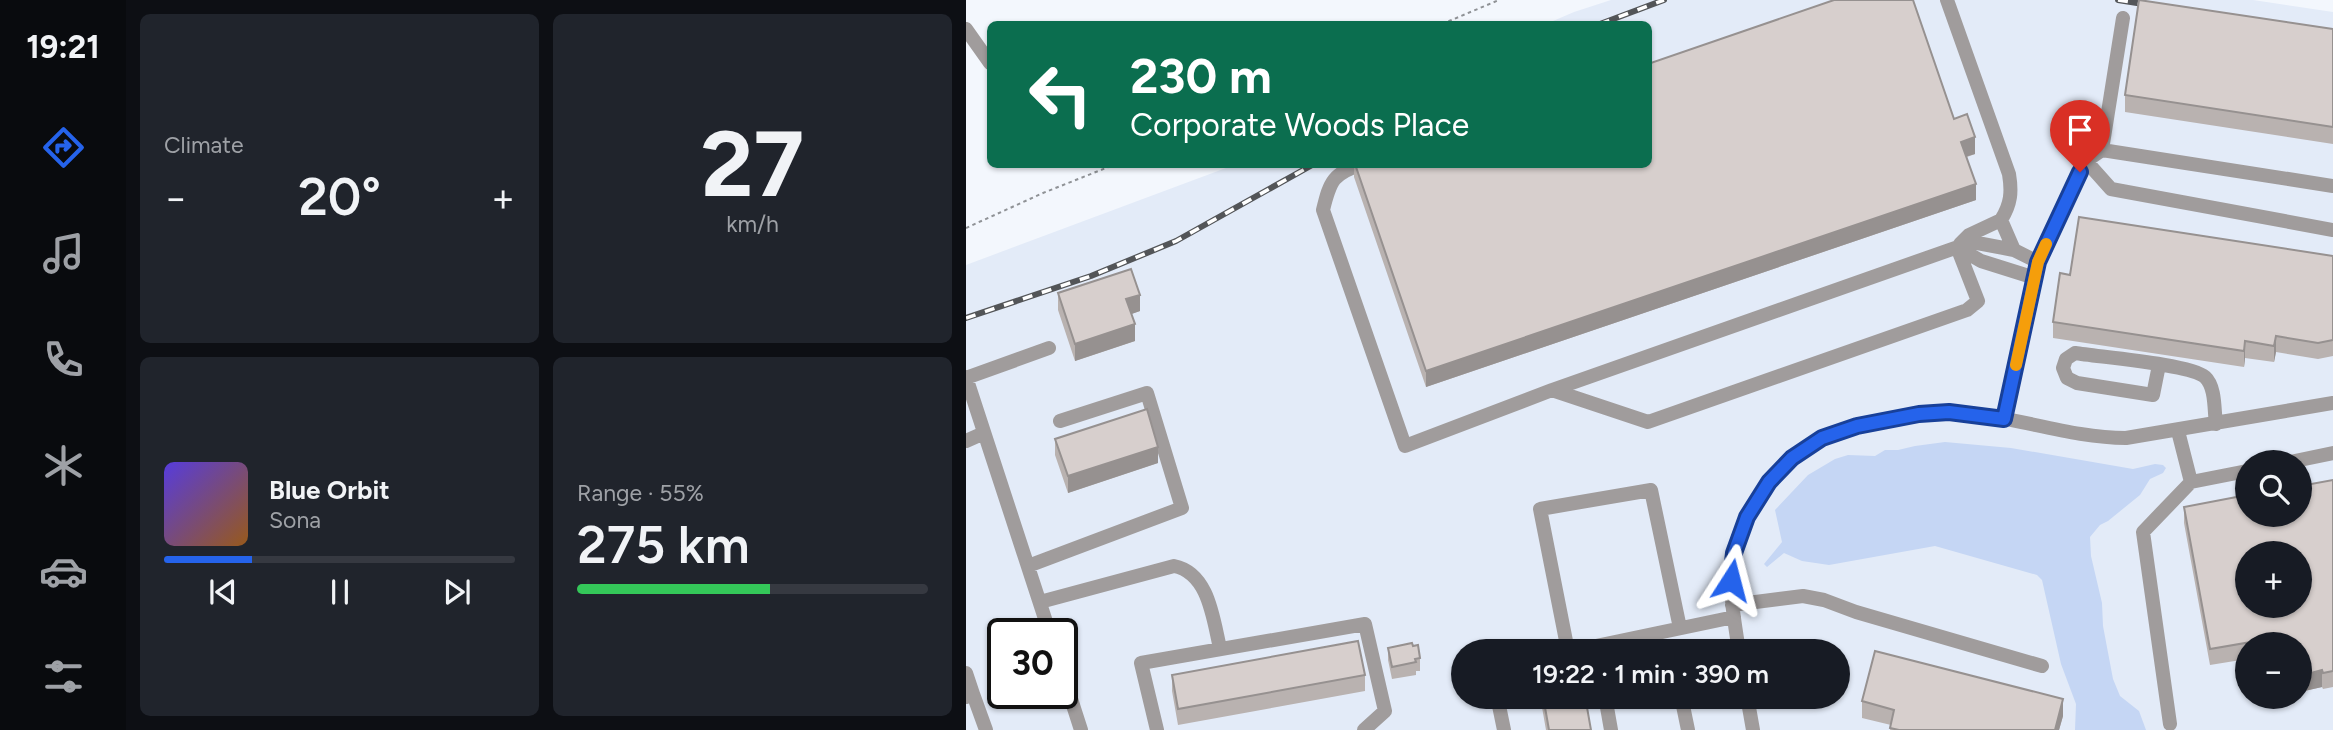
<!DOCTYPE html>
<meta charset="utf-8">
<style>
body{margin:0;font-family:Figtree,sans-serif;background:#20242c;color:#f1f3f6;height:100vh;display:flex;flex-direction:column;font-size:26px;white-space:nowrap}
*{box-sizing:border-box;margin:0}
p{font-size:23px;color:#9ea1a6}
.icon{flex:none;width:38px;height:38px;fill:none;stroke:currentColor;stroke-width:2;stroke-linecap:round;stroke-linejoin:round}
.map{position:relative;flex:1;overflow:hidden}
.sheet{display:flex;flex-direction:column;gap:14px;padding:14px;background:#0d0f14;width:840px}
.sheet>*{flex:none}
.hud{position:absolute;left:21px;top:21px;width:665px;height:147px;border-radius:10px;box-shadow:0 2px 5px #0004;background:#0b6e4f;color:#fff;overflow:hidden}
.fabs{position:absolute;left:1269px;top:450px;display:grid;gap:14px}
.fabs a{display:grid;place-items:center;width:77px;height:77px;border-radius:50%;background:#171b24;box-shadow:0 2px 5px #0004;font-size:35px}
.speed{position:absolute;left:21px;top:618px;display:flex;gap:14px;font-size:35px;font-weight:700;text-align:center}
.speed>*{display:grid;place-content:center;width:91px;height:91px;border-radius:50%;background:#171b24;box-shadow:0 2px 5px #0004;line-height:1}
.speed .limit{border:4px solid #111;border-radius:10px;background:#fff;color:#111}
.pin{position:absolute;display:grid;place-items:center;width:60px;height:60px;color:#fff;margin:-72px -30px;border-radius:50% 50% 50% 0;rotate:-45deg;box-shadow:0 0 7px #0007}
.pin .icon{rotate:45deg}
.me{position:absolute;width:77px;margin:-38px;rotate:9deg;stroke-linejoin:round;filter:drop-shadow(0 0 5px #0008)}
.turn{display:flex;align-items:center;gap:24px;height:147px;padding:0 28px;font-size:32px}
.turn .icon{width:91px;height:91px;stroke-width:2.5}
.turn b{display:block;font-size:49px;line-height:60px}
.big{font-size:52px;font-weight:600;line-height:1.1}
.sheet .tile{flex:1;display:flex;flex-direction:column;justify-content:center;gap:10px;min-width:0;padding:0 24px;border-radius:10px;background:#20242c}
.sheet .dial{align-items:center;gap:0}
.dial b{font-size:91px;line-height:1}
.song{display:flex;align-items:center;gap:21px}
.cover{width:84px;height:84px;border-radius:10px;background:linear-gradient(135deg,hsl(250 70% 55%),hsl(30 70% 35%))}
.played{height:7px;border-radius:4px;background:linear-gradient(90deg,#2563eb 25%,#363941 25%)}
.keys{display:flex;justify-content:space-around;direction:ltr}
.heat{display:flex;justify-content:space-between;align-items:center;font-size:38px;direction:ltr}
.charge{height:10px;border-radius:5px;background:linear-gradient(90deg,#34c759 55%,#363941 0)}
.sheet .tiles{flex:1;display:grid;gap:14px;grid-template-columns:repeat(2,1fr)}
.trip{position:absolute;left:485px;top:639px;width:399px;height:70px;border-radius:35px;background:#171b24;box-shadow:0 2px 5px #0004;font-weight:600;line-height:70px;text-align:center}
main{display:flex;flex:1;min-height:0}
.menu{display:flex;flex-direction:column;width:126px;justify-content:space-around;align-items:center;background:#090b0e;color:#9ea1a6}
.menu .icon{width:49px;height:49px}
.menu .on{color:#2563eb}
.menu b{font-size:32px;color:#f1f3f6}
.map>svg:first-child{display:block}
.built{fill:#e3ebf8;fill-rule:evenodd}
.water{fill:#c5d6f4}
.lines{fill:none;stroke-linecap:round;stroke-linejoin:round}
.path{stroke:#8f9296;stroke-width:2;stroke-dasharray:3.5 3.5;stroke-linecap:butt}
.minor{stroke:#a09c9c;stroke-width:14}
.rail-casing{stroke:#535558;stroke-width:6}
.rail{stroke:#fff;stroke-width:3.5;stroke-dasharray:10;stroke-linecap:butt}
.wall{fill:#b9b2b0}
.shaded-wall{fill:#969190}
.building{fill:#d7cfcd;stroke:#969190;stroke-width:2;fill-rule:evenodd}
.route-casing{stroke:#184099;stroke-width:18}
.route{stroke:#2563eb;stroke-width:12}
.slow{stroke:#f59e0b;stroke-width:12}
</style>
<main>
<nav class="menu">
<b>19:21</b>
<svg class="icon on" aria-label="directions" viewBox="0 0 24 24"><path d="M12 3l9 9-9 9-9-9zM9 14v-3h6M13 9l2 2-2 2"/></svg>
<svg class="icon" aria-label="music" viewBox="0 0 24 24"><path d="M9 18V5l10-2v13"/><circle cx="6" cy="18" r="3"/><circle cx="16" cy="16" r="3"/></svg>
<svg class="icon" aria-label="phone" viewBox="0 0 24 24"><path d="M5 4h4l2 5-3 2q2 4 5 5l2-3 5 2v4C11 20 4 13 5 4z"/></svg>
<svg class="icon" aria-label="climate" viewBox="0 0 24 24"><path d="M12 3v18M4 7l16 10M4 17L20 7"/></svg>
<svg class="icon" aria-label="car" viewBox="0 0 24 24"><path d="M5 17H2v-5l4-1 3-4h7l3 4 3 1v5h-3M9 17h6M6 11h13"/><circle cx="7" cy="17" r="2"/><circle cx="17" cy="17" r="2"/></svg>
<svg class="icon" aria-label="filters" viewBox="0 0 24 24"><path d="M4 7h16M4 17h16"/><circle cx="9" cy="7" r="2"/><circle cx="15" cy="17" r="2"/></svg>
</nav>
<section class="sheet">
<div class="tiles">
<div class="tile"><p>Climate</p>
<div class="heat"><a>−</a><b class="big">20°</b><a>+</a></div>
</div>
<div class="tile dial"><b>27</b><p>km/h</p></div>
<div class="tile">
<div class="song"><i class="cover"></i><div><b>Blue Orbit</b><p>Sona</p></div></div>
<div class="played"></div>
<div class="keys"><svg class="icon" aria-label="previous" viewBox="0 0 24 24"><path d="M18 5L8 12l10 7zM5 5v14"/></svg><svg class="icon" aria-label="pause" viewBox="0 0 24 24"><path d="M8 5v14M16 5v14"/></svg><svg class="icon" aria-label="next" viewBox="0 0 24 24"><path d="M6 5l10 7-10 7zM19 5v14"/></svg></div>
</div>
<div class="tile"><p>Range · 55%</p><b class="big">275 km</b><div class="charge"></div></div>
</div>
</section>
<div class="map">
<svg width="1367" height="730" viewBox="0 0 1367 730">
<rect width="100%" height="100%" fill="#f3f7fd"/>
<path class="built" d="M645 0H1287L1367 12V730H0V265L268 165 682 164V24H580L608 12ZM1281 462H1334V514H1281ZM1281 553H1334V606H1281ZM37 634H96V693H37ZM1281 644H1334V696H1281ZM497 651H872V696H497Z"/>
<path class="water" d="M979 442 1045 448 1167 469 1189 464 1197 465 1200 468 1197 473 1184 479 1174 495 1142 521 1134 525 1124 537 1125 556 1136 603 1137 626 1147 679 1154 696 1173 711 1180 730H1109L1110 704 1095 664 1076 580 1071 575 969 546 863 565 836 561 818 553 801 567 798 564 816 542 809 510 842 475 869 459 882 455 909 456 919 450H932L949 446Z"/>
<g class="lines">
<path class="path" d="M476 24 533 0
M0 228 77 193 150 164"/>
<path class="minor" d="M981 0 1043 174C1046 192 1045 204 1035 220L1048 250
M0 29 24 63
M1136 150 1367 186
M1120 161 1145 189 1367 230
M397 164C367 173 364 181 357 210L439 446 586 390 1006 242 1048 250 1072 262
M994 244 1003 235 1035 220
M991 247 1015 261 1069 278
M1193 365 1187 395 1111 383 1101 378 1097 368 1100 359 1109 353C1133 357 1224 364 1239 377 1250 387 1248 411 1250 424
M0 377 84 634
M0 378 83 348
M586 390 682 422 1001 310 1012 301 991 247
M1038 419 1072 262 1114 172 1120 161 1136 150 1157 18
M1212 431 1225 482 1281 471
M0 441 18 433
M1324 462 1367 453
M62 566 216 508 181 393 94 421
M74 602 208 566C243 573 247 619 254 648
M766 605 837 596 858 600 890 612 1076 666
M706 647 707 651
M602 651 574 509 685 490 714 628
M606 651 768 617
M773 651C768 619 762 588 767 556 770 538 780 518 790 503 823 449 858 432 919 420 940 416 961 412 982 412 1042 413 1100 438 1160 438L1367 403
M96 671 115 730
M0 673 7 694
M531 696 538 730
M639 696 645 730
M715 696 722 730
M781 696 787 730
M0 697 7 694 20 730
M1204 724 1177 532 1225 482
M191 730 175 663 399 624 419 711 398 730"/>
<defs>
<path id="rail" d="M1152 0 1190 6
M634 24 698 0
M0 318 125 276 210 241 348 164"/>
</defs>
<use href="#rail" class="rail-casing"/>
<use href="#rail" class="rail"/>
</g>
<path class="wall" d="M1367 29V144L1159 112V95Z
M988 119 1009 154 1001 157 1010 200 460 387 388 177V164H682Z
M1367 256V356L1352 359 1310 352 1308 362 1279 358 1278 367 1087 338V322L1104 275Z
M92 293 174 311 165 314 169 341 109 361 92 310Z
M89 439 192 463 102 493 89 455Z
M1367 480V687L1357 689 1356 687 1334 692V644H1281V659L1244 665 1218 523V507Z
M447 646 454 658V671H450V675L426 679 422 660V648Z
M206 675H399V691L212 725 206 691Z
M574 696H619L625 730H580Z
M896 701 1097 716 1093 730H924L925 725 896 718Z"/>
<path class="shaded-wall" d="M1009 137V154L995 158V142Z
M1010 184V200L460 387V371Z
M174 295V311L160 316V299Z
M169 324V341L109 361V344Z
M1310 336V352L1308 362V346Z
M1279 341V358L1278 367V351Z
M192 447V463L102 493V476Z
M1356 670V687L1334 692V676Z
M1299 696H1313L1299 700Z
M1097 699V716L1093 730H1089Z"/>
<path class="building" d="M868 0H947L988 119 1001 114 1009 137 995 142 1010 184 460 371 389 164H682V62L685 63Z
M1173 0 1367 29V127L1159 95Z
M1113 217 1367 256V340L1352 343 1310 336 1308 346 1279 341 1278 351 1087 322 1094 273 1104 275Z
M165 269 174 295 160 299 169 324 109 344 92 293Z
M181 409 192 447 102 476 89 439Z
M1367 480V671L1357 673 1356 670 1334 676V644H1292L1291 641 1244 649 1218 507 1281 495V514H1334V486ZM1281 553H1334V606H1281Z
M392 641 399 675 212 709 206 675Z
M446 643 447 646 452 645 454 658 449 659 450 662 426 667 422 648Z
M909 651 1097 699 1089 730H933L924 728 928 710 896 701Z
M577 696H619L625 730H583Z"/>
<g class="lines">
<defs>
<path id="route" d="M765 580 768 553 781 517 803 482 826 458 856 438 891 426 953 414 983 412 1038 419 1072 262 1114 172"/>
</defs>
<use href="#route" class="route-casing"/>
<use href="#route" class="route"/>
<path class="slow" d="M1050 365 1072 262 1080 244"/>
</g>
</svg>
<div class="fabs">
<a><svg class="icon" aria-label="search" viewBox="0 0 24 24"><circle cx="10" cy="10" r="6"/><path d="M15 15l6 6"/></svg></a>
<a>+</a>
<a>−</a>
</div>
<div class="speed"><div class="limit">30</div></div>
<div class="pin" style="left:1114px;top:172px;background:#d93025"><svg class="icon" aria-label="arrive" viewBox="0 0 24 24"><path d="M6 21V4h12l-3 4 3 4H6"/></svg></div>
<svg class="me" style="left:765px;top:580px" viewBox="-20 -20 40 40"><path d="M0-17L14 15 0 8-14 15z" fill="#2563eb" stroke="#fff" stroke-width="4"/></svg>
<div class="trip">19:22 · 1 min · 390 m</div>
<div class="hud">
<div class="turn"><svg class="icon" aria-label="left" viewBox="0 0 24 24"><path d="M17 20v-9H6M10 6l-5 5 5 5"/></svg><div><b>230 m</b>Corporate Woods Place</div></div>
</div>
</div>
</main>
